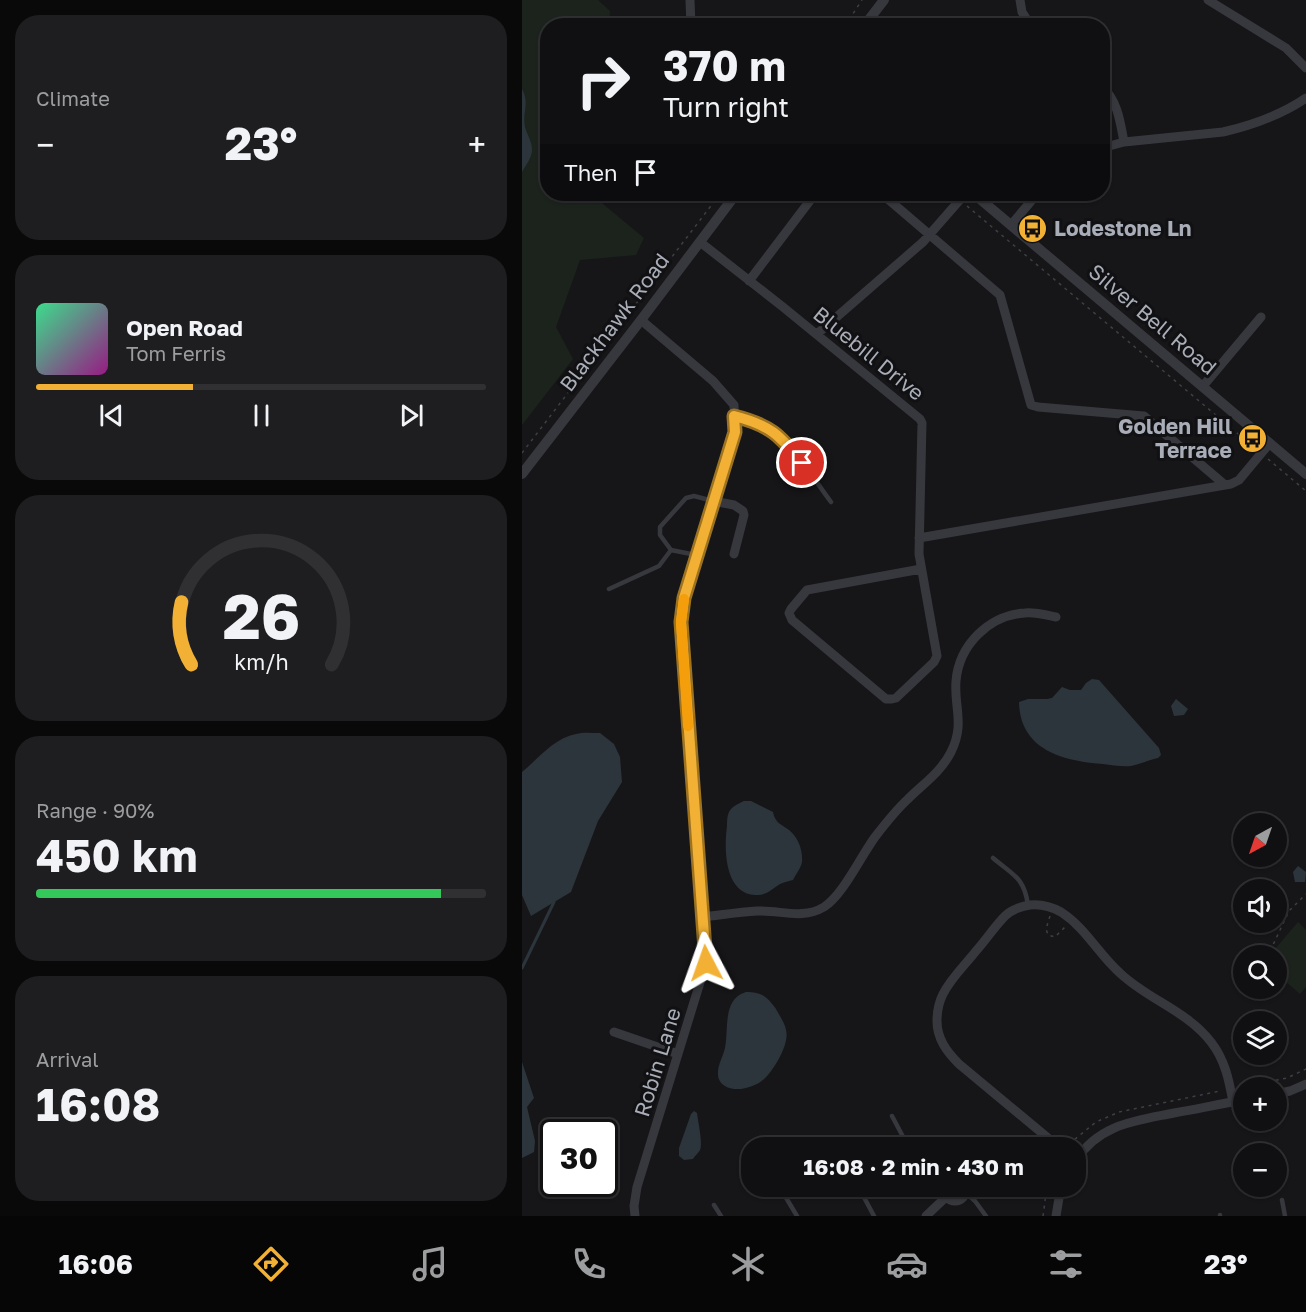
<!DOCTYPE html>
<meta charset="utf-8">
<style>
body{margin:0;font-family:"Golos Text",sans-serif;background:#1e1e20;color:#f1f3f6;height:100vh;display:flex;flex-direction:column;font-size:22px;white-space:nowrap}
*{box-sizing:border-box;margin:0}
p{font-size:20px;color:#9c9d9f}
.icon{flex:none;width:33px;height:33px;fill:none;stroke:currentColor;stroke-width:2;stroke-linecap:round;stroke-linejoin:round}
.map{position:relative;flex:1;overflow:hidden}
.drawer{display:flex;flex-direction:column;gap:15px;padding:15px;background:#09090a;width:522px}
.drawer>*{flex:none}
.hud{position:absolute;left:18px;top:18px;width:570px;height:183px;border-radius:24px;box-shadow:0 2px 4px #0004,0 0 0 2px #303032;background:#101012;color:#f1f3f6;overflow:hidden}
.needle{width:39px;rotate:220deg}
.controls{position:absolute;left:711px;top:813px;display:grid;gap:12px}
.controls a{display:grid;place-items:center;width:54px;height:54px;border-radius:50%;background:#101012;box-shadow:0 2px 4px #0004,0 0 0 2px #303032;font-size:30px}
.speed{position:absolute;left:18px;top:1119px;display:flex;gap:12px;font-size:30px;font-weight:700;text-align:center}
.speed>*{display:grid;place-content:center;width:78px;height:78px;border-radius:50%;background:#101012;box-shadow:0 2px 4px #0004,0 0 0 2px #303032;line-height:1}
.speed .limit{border:3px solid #111;border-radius:9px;background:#fff;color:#111}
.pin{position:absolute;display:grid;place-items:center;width:51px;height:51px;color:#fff;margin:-26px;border:3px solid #fff;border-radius:50%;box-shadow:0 2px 6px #0007}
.me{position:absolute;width:66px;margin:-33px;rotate:356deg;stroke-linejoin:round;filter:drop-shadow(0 0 4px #0008)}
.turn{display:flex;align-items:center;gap:21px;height:126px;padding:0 24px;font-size:27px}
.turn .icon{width:78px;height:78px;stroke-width:2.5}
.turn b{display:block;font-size:42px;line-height:51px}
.then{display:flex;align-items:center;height:57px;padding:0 24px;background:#0003;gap:12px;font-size:22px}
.big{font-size:45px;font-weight:700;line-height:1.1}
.drawer .tile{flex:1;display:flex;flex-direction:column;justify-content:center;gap:9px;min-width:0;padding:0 21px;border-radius:24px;background:#1e1e20}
.drawer .dial{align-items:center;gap:0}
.dial svg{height:156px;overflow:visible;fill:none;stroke:#303032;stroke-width:7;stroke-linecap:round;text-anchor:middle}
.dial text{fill:#f1f3f6;stroke:none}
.song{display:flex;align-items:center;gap:18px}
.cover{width:72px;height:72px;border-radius:9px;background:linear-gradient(135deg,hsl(150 70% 55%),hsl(310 70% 35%))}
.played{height:6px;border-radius:3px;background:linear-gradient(90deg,#f2b134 35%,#303032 35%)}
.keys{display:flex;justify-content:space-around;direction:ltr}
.heat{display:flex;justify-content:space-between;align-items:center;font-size:33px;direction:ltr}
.charge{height:9px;border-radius:4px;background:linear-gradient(90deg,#34c759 90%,#303032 0)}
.trip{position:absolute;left:219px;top:1137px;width:345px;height:60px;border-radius:24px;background:#101012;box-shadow:0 2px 4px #0004,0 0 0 2px #303032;font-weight:700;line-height:60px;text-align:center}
.tab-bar{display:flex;height:96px;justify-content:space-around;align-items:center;background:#060607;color:#9c9d9f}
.tab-bar .icon{width:42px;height:42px}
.tab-bar .on{color:#f2b134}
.tab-bar b{font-size:27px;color:#f1f3f6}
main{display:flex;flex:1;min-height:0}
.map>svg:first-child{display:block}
.green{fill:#1c231d}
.water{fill:#2c353c}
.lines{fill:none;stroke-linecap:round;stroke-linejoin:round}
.stream{stroke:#2c353c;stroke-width:3}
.path{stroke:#3d3f44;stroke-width:1.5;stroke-dasharray:3 4.5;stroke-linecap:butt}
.service{stroke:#37383d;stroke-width:4.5}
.minor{stroke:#37383d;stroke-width:9}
.tertiary{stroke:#37383d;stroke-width:10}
.route-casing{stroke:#9d7322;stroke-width:15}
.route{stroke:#f2b134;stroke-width:10}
.slow{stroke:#f59e0b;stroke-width:10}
.labels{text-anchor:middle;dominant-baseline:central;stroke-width:6;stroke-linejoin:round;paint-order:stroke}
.poi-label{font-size:21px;font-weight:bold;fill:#a8adb8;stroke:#111113;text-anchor:start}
.street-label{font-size:21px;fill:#a8adb8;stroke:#111113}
</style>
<main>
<section class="drawer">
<div class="tile"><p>Climate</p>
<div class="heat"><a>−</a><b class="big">23°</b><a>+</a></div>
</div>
<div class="tile">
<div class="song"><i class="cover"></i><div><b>Open Road</b><p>Tom Ferris</p></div></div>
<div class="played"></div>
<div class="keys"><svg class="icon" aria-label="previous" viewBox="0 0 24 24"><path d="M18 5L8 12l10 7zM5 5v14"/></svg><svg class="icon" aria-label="pause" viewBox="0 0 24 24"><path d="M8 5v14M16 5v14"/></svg><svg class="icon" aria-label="next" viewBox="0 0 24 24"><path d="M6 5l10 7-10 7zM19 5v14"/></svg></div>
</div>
<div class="tile dial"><svg viewBox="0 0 100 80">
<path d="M14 69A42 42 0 1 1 86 69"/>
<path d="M14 69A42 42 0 0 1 9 37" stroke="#f2b134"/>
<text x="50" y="56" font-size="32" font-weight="700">26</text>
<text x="50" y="72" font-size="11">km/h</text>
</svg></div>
<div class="tile"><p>Range · 90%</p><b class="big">450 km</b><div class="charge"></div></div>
<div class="tile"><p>Arrival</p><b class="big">16:08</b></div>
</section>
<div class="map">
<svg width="784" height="1216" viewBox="0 0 784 1216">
<rect width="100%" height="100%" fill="#161618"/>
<path class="green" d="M0 0H76L88 11 87 25 26 26V194H69L122 238 114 255 58 260 34 327 51 359 0 425Z
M776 922 784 930V987L778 994 755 974 754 956 748 955Z"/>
<path class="water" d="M0 89C8 104 0 111 3 127 5 135 10 141 10 150 10 157 4 165 0 172Z
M570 679 577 680 637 748 639 755 636 758C627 760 618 764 609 766 600 767 590 765 581 764 541 761 498 750 497 702L506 699H525L530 698 540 687 548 690H559L564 683Z
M654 699 666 709 662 715 652 716 649 706Z
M78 733 92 744 98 757 100 782 76 821 49 892 9 916 0 895V772C16 759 32 738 54 734 61 732 70 733 78 733Z
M222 801H229L251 812C253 823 259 824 267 830 276 837 281 850 280 862 279 868 274 874 271 880 267 881 262 882 258 884 250 889 244 896 233 895 202 893 202 848 205 826 205 821 205 816 207 812 210 806 216 804 222 801Z
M776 866 784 872 783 882H773L771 872Z
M224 992C239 992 245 996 254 1009 257 1015 263 1023 264 1030 268 1043 252 1070 242 1079 234 1087 214 1093 203 1086 199 1084 196 1079 196 1075 195 1066 201 1057 203 1048 207 1029 200 999 224 992Z
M0 1062 12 1098 5 1107 13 1141 12 1152 0 1158Z
M172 1111 175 1113C176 1122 181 1143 178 1150 177 1152 172 1157 171 1159L162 1160 157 1156V1148L169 1114Z"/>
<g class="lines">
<path class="stream" d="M0 968 32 902V899"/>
<path class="path" d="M323 26 340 0
M445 206 733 448
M0 453 198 194
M746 459 784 491
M528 916 524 929 526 935 533 937 543 927
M753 950 750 947 767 911 784 894
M717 1088 765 1078 784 1069
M547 1144 574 1122 597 1112 698 1091
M521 1216 525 1186"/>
<path class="service" d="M212 416C218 417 225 418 231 421 265 433 288 474 309 502
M149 550 138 535V527L164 498 172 496 191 501
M87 589 137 566 149 550 174 555
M471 858C491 875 502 877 506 905
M370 1116 387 1148
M314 1144 316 1148
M257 1186 275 1216
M336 1186 352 1216
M409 1186 420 1201
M444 1193 453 1201 464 1216
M760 1200 763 1216
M192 1205 199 1216
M698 1215V1216"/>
<path class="minor" d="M168 0 169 26
M498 0 500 12 509 26
M686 0 764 48 784 68
M580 86C596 102 598 121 602 142
M580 148 602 142 701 132C731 125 759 115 784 98
M360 194 478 295 509 405 516 407 622 416 703 485
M489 225 515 194
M178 242 261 307 398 419 400 423 397 554 415 656 412 662 374 698 370 699H364L270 620 267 613 269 609 285 590 399 569
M227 281 293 194
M295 334 401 242 443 194
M681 386 739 317
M191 501 212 505 221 511 222 515 212 554
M397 538 709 484 717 480 748 443
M181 917C199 915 217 912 235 911 259 910 280 920 302 907 321 895 339 856 353 837 363 824 374 810 386 799 401 784 419 772 429 752 443 724 432 708 434 681 437 645 467 615 503 613 513 612 524 615 534 617
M92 1032 156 1054
M754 1094 768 1091 784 1084
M538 1148 437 1064C425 1052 415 1039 415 1021 415 1012 417 1002 421 994 429 978 443 965 454 951 464 940 473 926 483 916 489 910 500 906 508 905 518 904 530 907 539 912 564 928 577 955 599 974 627 1000 665 1011 689 1042 703 1060 707 1080 711 1102
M554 1160C578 1124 613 1121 652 1113 675 1109 698 1104 722 1100
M421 1186C421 1206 445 1206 445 1186
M113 1216 112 1206 115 1187 184 963 159 622 162 598 174 555 213 432 212 405 191 381 119 320
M404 1216 424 1197
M534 1216 539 1186"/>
<path class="tertiary" d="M342 26 362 0
M452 194 784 474
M0 474 119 320 214 194"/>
</g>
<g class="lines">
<defs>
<path id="route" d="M184 963 159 622 162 598 213 432 212 416C248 425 258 435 280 463"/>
</defs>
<use href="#route" class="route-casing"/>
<use href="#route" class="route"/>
<path class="slow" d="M162 599 159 622 166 726"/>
</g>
<defs>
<symbol id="bus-disc" viewBox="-11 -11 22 22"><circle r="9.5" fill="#f2b134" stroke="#111113"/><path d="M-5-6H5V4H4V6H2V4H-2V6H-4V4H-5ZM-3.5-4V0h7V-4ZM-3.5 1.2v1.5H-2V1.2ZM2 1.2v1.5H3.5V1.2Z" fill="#111"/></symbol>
</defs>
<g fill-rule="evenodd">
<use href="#bus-disc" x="494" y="212" width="33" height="33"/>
<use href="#bus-disc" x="714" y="422" width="33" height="33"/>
</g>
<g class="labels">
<g class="poi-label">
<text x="532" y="228">Lodestone Ln</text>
<text x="710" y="426" text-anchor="end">Golden Hill<tspan x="710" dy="24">Terrace</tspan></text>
</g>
<g class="street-label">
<text transform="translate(631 319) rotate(40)">Silver Bell Road</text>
<text transform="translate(92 322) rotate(-53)">Blackhawk Road</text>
<text transform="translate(347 353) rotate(39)">Bluebill Drive</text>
<text transform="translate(135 1062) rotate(-73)">Robin Lane</text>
</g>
</g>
</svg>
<div class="controls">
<a><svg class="needle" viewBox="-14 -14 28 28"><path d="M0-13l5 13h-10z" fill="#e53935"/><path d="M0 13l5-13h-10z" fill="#9c9d9f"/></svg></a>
<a><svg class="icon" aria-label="sound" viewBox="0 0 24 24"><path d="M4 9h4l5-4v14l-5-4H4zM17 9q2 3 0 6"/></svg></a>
<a><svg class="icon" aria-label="search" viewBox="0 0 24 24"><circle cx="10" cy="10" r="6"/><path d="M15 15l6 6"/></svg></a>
<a><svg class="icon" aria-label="layers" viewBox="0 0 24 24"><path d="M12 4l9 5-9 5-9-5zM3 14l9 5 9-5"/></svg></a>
<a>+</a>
<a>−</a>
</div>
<div class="speed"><div class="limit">30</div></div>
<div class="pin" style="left:280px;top:463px;background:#d93025"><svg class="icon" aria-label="arrive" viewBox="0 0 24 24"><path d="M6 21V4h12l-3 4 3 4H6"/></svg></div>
<svg class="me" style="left:184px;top:963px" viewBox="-20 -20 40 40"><path d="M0-17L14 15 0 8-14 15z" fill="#f2b134" stroke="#fff" stroke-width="4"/></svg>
<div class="trip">16:08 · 2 min · 430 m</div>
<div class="hud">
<div class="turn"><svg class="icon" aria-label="right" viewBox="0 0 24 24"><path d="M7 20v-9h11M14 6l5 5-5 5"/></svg><div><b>370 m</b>Turn right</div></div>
<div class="then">Then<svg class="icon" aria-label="arrive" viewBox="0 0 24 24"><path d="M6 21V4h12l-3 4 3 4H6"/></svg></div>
</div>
</div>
</main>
<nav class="tab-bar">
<b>16:06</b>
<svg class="icon on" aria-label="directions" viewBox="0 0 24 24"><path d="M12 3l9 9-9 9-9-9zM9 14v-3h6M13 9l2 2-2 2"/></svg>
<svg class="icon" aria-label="music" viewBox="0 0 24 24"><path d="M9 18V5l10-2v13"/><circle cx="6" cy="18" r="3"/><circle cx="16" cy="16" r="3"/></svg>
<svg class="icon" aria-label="phone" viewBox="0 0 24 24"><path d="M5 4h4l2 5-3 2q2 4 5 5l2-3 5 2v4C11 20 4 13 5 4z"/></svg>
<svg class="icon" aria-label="climate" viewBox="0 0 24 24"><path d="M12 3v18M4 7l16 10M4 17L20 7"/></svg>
<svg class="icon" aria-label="car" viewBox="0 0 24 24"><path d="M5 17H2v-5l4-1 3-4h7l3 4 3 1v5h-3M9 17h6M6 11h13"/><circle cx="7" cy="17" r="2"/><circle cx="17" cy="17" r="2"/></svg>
<svg class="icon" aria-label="filters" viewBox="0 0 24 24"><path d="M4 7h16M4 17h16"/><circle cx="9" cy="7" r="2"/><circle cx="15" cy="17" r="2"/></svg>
<b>23°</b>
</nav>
